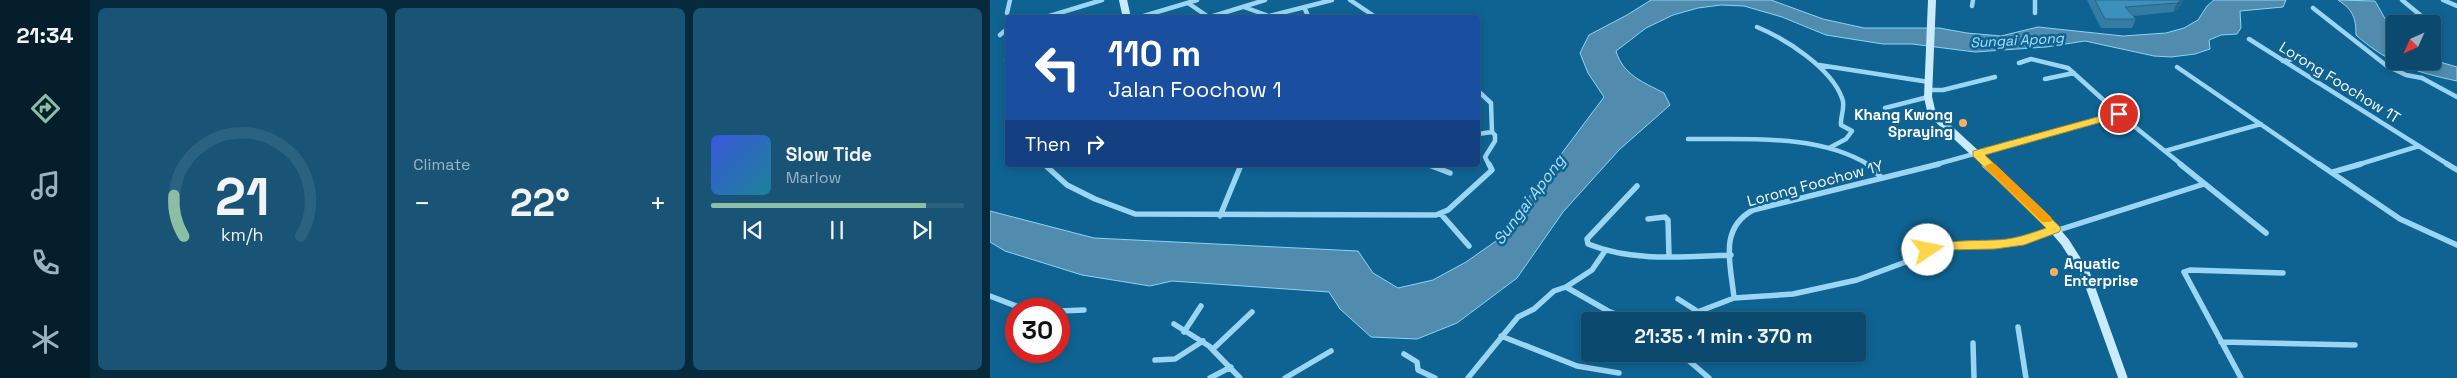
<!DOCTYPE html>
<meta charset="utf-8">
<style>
body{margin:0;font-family:"Space Grotesk",sans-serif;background:#195476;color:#f1f3f6;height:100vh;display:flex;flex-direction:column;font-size:19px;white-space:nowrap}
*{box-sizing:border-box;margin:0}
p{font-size:16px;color:#9ab3c2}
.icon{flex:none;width:28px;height:28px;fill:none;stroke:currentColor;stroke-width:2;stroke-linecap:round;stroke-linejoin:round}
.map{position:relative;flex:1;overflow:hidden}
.details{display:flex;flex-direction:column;gap:8px;padding:8px;background:#06293c;width:900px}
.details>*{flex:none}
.hud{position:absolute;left:15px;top:15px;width:475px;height:152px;border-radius:5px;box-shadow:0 2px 8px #0003,0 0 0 1px #2b6281;background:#1a4fa0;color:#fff;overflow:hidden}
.needle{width:32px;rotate:225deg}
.controls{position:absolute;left:1396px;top:15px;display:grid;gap:10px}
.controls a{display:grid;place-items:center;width:55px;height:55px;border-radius:5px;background:#0b4a6e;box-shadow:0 2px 8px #0003,0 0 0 1px #2b6281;font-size:25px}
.speed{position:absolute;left:15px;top:298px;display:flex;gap:10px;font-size:25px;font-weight:700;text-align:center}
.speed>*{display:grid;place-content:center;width:65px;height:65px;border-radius:50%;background:#0b4a6e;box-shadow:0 2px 8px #0003,0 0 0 1px #2b6281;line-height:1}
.speed .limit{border:8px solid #d22;background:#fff;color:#111}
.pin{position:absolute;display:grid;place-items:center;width:42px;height:42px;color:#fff;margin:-21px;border:2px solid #fff;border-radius:50%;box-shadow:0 1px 5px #0007}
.me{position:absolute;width:55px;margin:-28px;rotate:79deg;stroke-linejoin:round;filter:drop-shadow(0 0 4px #0008)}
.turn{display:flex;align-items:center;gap:18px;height:105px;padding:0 20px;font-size:22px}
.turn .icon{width:65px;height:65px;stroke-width:2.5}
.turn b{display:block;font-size:35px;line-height:42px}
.then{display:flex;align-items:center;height:48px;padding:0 20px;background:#0003;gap:10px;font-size:19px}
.big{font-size:38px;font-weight:600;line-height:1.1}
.details .widget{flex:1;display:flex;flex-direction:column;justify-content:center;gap:8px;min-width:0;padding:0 18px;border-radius:8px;background:#195476}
.details .dial{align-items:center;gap:0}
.dial svg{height:130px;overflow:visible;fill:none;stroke:#2b6281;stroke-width:7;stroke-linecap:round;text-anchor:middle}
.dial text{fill:#f1f3f6;stroke:none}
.song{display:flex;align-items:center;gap:15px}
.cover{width:60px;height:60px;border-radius:8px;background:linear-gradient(135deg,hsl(230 70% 55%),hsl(190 70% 35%))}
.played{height:5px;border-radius:2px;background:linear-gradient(90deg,#8abfa5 85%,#2b6281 85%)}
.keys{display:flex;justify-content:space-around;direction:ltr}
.heat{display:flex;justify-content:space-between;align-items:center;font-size:28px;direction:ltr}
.details .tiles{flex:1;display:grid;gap:8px;grid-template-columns:repeat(3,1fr)}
.trip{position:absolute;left:591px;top:312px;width:285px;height:50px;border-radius:5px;background:#0b4a6e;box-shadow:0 2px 8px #0003,0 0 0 1px #2b6281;font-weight:600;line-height:50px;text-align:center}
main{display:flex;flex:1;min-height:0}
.tab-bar{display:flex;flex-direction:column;width:90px;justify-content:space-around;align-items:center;background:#041e2c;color:#9ab3c2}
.tab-bar .icon{width:35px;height:35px}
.tab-bar .on{color:#8abfa5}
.tab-bar b{font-size:22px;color:#f1f3f6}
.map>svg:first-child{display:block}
.water{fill:#518cae;stroke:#8bd4f7}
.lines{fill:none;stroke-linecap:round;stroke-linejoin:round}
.street-far1{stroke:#9ad5f4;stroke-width:4.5}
.street{stroke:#9ad5f4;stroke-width:5.5}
.secondary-far1{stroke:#caebfd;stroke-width:8}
.secondary{stroke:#caebfd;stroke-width:9}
.wall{fill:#347ca3}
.shaded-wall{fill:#2a6584}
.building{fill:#3c90bd;stroke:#2a6584}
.route{fill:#ffd54a;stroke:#a68a30}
.slow{fill:#f59e0b}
.poi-dot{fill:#ffaf5d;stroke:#0f6392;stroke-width:2}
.labels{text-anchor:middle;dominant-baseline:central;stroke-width:5;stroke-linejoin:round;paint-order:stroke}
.far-water-label{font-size:14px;font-style:italic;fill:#aae0fb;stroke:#0f6392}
.street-label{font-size:15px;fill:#fff;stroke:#0f6392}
.poi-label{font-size:15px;font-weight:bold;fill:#fff;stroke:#0f6392;text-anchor:end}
.water-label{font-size:16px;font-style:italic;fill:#aae0fb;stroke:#0f6392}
</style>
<main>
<nav class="tab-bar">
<b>21:34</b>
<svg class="icon on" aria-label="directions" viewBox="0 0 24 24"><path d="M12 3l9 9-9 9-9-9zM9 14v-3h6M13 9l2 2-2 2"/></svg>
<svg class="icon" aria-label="music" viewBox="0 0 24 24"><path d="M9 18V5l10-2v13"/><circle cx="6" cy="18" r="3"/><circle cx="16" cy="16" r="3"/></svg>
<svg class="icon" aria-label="phone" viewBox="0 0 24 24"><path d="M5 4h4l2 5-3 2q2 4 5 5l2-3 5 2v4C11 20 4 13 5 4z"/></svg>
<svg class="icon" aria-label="climate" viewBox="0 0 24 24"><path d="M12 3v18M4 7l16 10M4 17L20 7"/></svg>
</nav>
<section class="details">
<div class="tiles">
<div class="widget dial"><svg viewBox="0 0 100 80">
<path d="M14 69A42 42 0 1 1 86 69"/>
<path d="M14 69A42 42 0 0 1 8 44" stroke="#8abfa5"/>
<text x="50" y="56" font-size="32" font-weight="700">21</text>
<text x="50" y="72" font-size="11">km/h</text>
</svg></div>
<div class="widget"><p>Climate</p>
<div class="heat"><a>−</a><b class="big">22°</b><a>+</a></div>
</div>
<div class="widget">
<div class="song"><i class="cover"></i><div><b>Slow Tide</b><p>Marlow</p></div></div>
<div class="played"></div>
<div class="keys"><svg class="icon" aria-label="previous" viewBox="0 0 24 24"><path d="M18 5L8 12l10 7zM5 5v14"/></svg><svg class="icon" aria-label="pause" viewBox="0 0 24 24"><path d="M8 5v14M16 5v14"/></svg><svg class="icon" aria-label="next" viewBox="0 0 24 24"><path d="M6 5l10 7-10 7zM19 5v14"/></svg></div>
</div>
</div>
</section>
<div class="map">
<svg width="1467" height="378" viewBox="0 0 1467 378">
<rect width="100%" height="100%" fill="#0f6392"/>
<path class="water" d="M661 0H781L833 19 874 28H949L977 33 1011 36 1048 27 1133 36 1176 33 1194 28 1208 20 1217 6 1224 0H1296L1293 7 1250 11 1251 28 1247 34 1231 35 1219 40 1220 49 1205 54 1181 57 1164 56 1095 41 1056 47 985 52 922 44H893L836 35 792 17 754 6 731 5 708 8 683 15 656 28 626 51C633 75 653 82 674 93L680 105 629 150 573 212 527 278 467 323 427 339 381 337 350 309 339 292 182 281 160 286 92 275 15 251 0 242V211L104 238 368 251 383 273 408 288 443 280 476 262 506 241 614 97 598 73 590 53 599 35 637 15Z
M1348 0 1385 1 1405 36V61L1443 60 1467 67V81C1425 72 1399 64 1366 35 1366 18 1363 10 1348 0Z"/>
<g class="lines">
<path class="street-far1" d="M360 0 387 18
M1045 0V13
M1412 0 1441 24
M1453 0 1467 6
M198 3 220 18
M982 6 983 0
M254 7 276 15
M314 7 319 18
M1323 8 1397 66 1416 75 1432 78 1467 97
M17 13 20 0
M220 17 275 0
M53 18 112 0
M147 18 207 0
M272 18 342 0
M767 27C796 39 841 68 852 98 856 107 850 116 851 125L862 131 856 139 839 148
M10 35 18 28
M1442 38 1445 41
M1259 39 1459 165
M16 60H18
M1293 61 1314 57
M1029 63 1041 59 1078 68 1129 114 1192 165
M829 65 939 82
M1187 67 1330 165
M1055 79 1084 73
M939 90H953L1005 77
M488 91 501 103 502 132 505 135V141L495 157 499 165
M895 108 938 97
M488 134 502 132
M698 139C756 140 828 133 879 165
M1175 151 1271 124
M944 165 1129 114
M1367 165 1429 146"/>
<path class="street" d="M877 164 892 178
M1190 164 1276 233
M1329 164 1410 219 1467 245
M1457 164 1467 170
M55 165 77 185 105 199 145 214 446 215 458 210 502 170 499 164
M439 165 460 173
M1343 172 1371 164
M647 186 597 239 598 244C643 262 693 257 741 255
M451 214 479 246
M230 216 251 165
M658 219 675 217 678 220 679 256
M576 287 618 311 644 321
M0 296 34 309
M744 298C741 265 728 229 763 210L949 164
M688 299 707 311
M69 311 94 310
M684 321 744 298 803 294 867 280 921 260 945 247 1005 245 1034 241 1214 184
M184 324 219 346 250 378
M1028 327 1036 378
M194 332 211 306
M511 336 587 366 629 373
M1231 342 1365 345
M983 343 984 378
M223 349 262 312
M414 354 427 362 428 370 445 378
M691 354 719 378
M165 360 185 359 213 341
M220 378 241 367
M295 378 341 351
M478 378 528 317 544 309 564 291 576 287 602 270 615 251
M1251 378 1194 272 1200 270 1293 273"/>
<path class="secondary-far1" d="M133 0 137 18
M942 0 938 97 941 110 946 117 998 165"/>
<path class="secondary" d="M996 164 1050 213 1075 242 1096 275 1133 378"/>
</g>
<path class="wall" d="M1097 0H1193L1189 8 1183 12 1143 16 1146 19 1142 28H1111Z"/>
<path class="shaded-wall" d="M1191 0H1193L1189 8 1183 12 1187 3Z"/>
<path class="building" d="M1105 0H1191L1187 3 1135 7 1146 19H1115Z"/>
<path class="route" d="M1129 111 1134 114 1133 116 995 155 1069 226 1071 229 1069 232 1034 245 1005 249 956 250 938 254 934 253 932 250 934 247C957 240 979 241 1003 240 1022 240 1039 234 1056 228L983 156V151Z"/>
<path class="slow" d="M1001 163 1005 164 1061 217 1062 220 1061 222H1052L997 169 995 166Z"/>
<g class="poi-dot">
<circle cx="973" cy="123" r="5"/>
<circle cx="1064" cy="272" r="5"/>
</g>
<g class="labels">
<g class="far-water-label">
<text transform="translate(1027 40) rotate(-3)">Sungai Apong</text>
</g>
<g class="street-label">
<text transform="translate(1350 82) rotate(32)">Lorong Foochow 1T</text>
<text transform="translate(825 183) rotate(-15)">Lorong Foochow 1Y</text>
</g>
<g class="poi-label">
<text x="963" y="114">Khang Kwong<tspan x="963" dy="17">Spraying</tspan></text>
<text x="1074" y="263" text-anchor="start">Aquatic<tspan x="1074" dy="17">Enterprise</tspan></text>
</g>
<g class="water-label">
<text transform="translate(539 200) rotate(-53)">Sungai Apong</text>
</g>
</g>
</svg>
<div class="controls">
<a><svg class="needle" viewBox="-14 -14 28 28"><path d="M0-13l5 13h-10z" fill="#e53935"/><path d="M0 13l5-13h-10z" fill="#9ab3c2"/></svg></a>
</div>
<div class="speed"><div class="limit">30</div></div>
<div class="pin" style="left:1129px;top:114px;background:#d93025"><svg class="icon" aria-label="arrive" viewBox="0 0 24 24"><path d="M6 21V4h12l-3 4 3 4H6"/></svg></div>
<svg class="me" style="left:938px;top:250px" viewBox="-20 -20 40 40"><circle r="19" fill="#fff"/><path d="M0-13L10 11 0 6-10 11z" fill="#ffd54a"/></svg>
<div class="trip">21:35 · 1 min · 370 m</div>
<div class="hud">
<div class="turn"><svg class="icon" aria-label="left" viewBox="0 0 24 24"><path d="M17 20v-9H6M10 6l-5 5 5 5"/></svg><div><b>110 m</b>Jalan Foochow 1</div></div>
<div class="then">Then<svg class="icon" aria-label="right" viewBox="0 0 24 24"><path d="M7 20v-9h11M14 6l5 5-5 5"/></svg></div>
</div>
</div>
</main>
